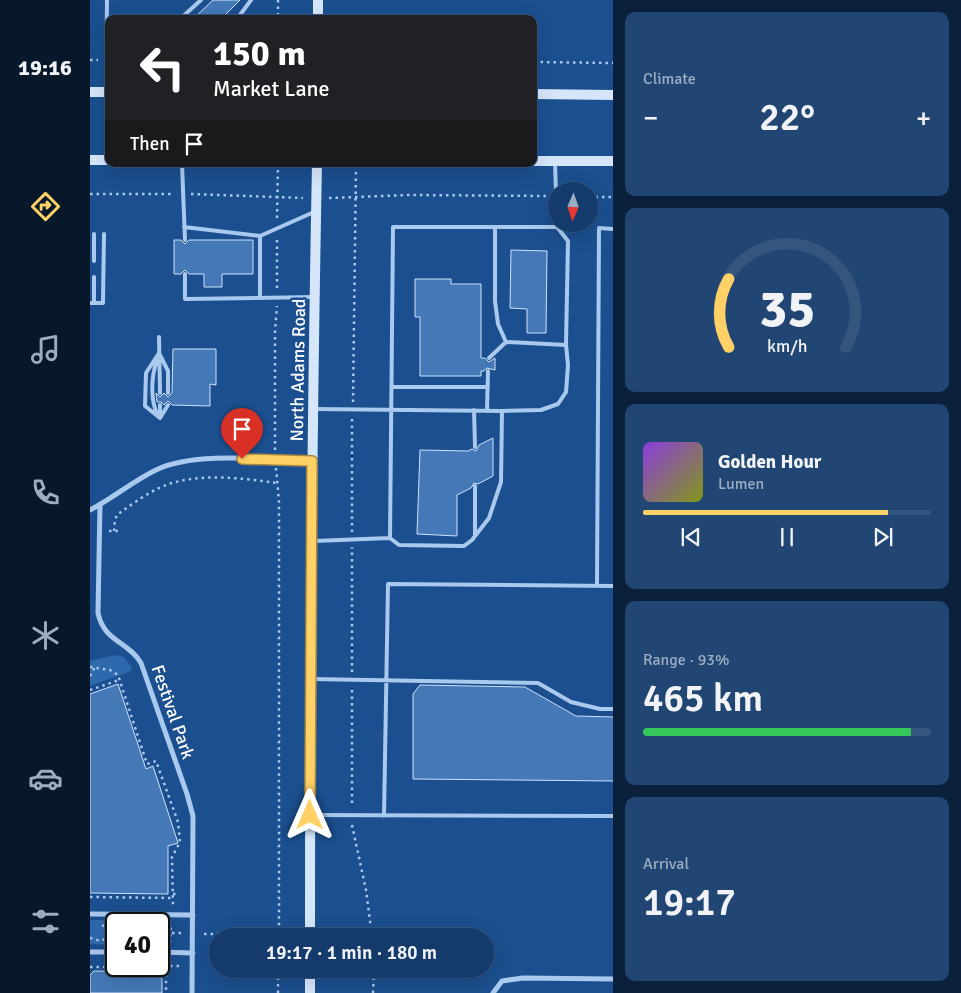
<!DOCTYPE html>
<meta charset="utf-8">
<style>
body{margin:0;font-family:Signika,sans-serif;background:#214673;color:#f1f3f6;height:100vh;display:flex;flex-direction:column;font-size:19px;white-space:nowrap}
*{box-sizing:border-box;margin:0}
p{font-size:16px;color:#9dadc1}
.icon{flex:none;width:28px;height:28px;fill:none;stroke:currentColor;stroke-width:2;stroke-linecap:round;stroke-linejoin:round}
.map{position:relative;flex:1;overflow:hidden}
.sheet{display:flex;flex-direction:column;gap:12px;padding:12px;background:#0b203b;width:348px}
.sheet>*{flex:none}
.guide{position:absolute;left:15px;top:15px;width:432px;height:152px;border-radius:10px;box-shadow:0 5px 20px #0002,0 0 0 1px #33557e;background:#202124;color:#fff;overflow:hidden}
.needle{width:32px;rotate:182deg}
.fabs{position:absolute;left:458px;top:182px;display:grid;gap:10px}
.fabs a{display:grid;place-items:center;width:50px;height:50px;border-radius:50%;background:#143b6b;box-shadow:0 5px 20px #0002,0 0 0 1px #33557e;font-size:25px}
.speed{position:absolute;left:15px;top:912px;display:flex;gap:10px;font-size:25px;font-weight:700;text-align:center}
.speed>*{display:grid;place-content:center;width:65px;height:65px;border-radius:50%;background:#143b6b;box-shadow:0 5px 20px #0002,0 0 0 1px #33557e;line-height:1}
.speed .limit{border:2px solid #111;border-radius:8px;background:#fff;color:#111}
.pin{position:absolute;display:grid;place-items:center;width:42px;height:42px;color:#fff;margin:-51px -21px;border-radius:50% 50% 50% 0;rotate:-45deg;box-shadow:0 0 5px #0007}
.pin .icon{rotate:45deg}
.me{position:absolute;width:55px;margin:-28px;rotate:0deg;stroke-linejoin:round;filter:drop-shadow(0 0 4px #0008)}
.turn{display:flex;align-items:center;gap:18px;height:105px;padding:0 25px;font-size:22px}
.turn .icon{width:65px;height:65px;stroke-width:2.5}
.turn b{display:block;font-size:35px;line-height:42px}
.then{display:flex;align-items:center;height:48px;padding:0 25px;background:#0003;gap:10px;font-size:19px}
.big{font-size:38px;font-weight:600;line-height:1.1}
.sheet .tile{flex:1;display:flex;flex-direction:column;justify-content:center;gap:8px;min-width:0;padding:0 18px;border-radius:10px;background:#214673}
.sheet .dial{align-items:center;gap:0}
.dial svg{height:130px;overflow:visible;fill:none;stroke:#33557e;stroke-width:7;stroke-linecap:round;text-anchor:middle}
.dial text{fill:#f1f3f6;stroke:none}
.song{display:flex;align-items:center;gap:15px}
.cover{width:60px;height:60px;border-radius:8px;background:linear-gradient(135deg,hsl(270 70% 55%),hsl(70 70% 35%))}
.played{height:5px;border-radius:2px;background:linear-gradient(90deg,#ffd166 85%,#33557e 85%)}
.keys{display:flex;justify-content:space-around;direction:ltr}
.heat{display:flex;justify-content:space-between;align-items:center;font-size:28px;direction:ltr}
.charge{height:8px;border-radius:4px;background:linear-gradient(90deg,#34c759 93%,#33557e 0)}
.trip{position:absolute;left:119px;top:928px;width:285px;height:50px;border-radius:25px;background:#143b6b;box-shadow:0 5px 20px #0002,0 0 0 1px #33557e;font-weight:600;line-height:50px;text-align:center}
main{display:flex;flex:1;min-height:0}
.menu{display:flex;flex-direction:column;width:90px;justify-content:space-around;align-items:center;background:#08182b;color:#9dadc1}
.menu .icon{width:35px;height:35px}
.menu .selected{color:#ffd166}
.menu b{font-size:22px;color:#f1f3f6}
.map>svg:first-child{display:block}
.green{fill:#2e69ad}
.building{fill:#4478b7;stroke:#cfe3fa}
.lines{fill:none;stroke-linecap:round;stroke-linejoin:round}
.path{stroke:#a9c9ee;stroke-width:2.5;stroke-dasharray:2.5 4;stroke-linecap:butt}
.lane{stroke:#a9c9ee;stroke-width:4}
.street{stroke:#a9c9ee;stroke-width:5}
.secondary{stroke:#d6e6fa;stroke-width:10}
.route-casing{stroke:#a68842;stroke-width:12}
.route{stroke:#ffd166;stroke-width:9}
.labels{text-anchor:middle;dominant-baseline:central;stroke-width:5;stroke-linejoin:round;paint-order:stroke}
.street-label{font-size:18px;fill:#fff;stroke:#1b4f8f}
</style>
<main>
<nav class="menu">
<b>19:16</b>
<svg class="icon selected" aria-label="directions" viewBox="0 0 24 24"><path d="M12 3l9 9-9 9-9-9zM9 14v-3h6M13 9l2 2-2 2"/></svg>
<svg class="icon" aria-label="music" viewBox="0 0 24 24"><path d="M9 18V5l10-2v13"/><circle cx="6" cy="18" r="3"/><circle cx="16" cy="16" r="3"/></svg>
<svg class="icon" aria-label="phone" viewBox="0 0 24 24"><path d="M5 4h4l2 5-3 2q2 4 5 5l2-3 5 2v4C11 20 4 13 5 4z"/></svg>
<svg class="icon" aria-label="climate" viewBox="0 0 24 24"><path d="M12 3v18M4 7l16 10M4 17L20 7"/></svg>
<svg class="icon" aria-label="car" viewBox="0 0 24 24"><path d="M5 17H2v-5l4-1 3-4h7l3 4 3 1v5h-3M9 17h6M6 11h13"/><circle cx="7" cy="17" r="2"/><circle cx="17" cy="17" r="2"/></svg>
<svg class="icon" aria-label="filters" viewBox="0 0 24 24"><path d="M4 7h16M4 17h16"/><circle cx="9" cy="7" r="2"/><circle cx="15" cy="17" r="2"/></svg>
</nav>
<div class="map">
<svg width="524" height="993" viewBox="0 0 524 993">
<rect width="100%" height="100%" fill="#1b4f8f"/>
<path class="green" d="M25 655 34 657 42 668 41 671 0 686V661Z
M0 920H78L79 931 77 945H69V924H26V945L0 944Z"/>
<path class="building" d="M123 0H150L131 19H103Z
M84 240H91L95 244 99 240H163V274H132V287H114V274H99L95 270 91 274H84Z
M421 250 457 251 456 333H437V309L420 308Z
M325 279H361V284H391V358H395L399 362 405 358V370L397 368 394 371H391V376H330V317H325Z
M83 349H126V385L120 384V406L82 405 78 401 74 405 71 402H67L66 393 70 397 74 393 78 397 82 393Z
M403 438V476L388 484 384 483 381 488 367 495V536L327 534 330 450 378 451 382 449 386 451 389 445Z
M28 684 56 769 63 766 88 843 78 846V894L0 893V694Z
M330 685 435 687 486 716 524 717V781L323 779V694Z
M4 971 64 972 72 979V993H0V975Z"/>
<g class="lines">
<path class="path" d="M188 0V19
M0 60H8
M444 62 524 63
M0 194H83
M101 194 213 198
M499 197H524
M239 198 320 195 458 196
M187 218 188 164
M187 288V238
M263 402 266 164
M185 450V331L187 306
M186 468 189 501V936
M19 531H29
M24 531 25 519 28 514C41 505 56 494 71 487 106 472 151 478 187 483
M262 532V417
M0 667 20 670 28 675 57 764 66 761 88 822 90 842 82 857 83 905
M262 672V547
M0 676 5 667
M0 690 29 680
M262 690V807
M262 825 276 890 282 936
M83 894H89
M0 897 83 898
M12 925 20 929
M20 929V936L24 941
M82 933H93
M114 934H140
M157 934 189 933
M0 938 11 941 20 936
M127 939V934
M80 943 81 924
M80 966H92
M0 967H67L76 976V993
M72 971 80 966V963
M188 993V969
M283 993 284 969"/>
<path class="lane" d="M90 19 111 0
M147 19 161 0
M16 90 17 0
M465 163 466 193
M92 164 95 240
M94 227 170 236 224 212
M405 227V301L408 324 416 342 476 345
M4 261V234
M95 274V299L224 297
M170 297V236
M0 303H13L14 234
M4 303V277
M69 337 70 393
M69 353 56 373 55 406 70 418
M70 355 78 371V393
M399 358 416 342
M67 360C61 377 60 400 68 416
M302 387H398
M225 409 412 411 451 410 468 404 476 392 478 365 476 345 478 241 467 227V224
M384 410 385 447
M397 411 398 371
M70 416V405
M70 418 78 405
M385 536V486
M300 538 303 227H467
M224 541 300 538 309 545 374 546 382 540 399 518 411 482 412 411
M507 585 509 228 524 229
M221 679 448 683 481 702 510 709H524
M221 815 524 816
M294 816 298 584 524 586"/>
<path class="street" d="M10 504 8 613C14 642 38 641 51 663L97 794 103 816 102 993
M0 510C23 498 43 481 66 470 105 451 178 460 222 461
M0 914 103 915
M0 952H26
M69 952 103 953
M403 993 412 981 433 978 524 979"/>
<path class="secondary" d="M228 0V19
M0 92H19
M444 94 524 95
M0 160H19
M444 161H524
M220 936C220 679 222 421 227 164
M220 969V993"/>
</g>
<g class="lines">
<defs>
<path id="route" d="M152 459 222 461 220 815"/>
</defs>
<use href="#route" class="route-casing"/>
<use href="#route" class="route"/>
</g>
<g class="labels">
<g class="street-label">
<text transform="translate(208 370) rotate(-89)">North Adams Road</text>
<text transform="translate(83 712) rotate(71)">Festival Park</text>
</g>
</g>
</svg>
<div class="fabs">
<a><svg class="needle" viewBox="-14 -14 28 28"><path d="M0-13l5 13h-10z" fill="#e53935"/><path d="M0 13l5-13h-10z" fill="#9dadc1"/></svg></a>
</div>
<div class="speed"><div class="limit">40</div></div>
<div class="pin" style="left:152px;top:459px;background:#d93025"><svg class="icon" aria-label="arrive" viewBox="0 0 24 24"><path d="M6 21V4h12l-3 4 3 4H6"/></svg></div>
<svg class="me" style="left:220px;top:815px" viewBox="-20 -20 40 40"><path d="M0-17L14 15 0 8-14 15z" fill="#ffd166" stroke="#fff" stroke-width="4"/></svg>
<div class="trip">19:17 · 1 min · 180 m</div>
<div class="guide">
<div class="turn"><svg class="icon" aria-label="left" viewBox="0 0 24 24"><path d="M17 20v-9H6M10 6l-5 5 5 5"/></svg><div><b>150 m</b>Market Lane</div></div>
<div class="then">Then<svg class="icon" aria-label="arrive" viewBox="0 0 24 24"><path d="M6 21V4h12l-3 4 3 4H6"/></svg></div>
</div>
</div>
<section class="sheet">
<div class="tile"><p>Climate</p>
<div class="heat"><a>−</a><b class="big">22°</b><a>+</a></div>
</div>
<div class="tile dial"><svg viewBox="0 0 100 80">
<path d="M14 69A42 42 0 1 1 86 69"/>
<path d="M14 69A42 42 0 0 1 14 27" stroke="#ffd166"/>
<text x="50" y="56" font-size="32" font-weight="700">35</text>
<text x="50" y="72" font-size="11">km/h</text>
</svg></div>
<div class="tile">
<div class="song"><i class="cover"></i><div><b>Golden Hour</b><p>Lumen</p></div></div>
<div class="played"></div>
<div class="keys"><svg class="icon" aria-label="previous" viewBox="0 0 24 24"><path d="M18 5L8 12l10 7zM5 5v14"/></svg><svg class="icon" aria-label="pause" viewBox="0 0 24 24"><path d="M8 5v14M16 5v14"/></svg><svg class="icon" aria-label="next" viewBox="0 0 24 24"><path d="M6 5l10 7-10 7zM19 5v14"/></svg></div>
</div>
<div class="tile"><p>Range · 93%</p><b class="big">465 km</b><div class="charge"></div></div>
<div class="tile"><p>Arrival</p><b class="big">19:17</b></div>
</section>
</main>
